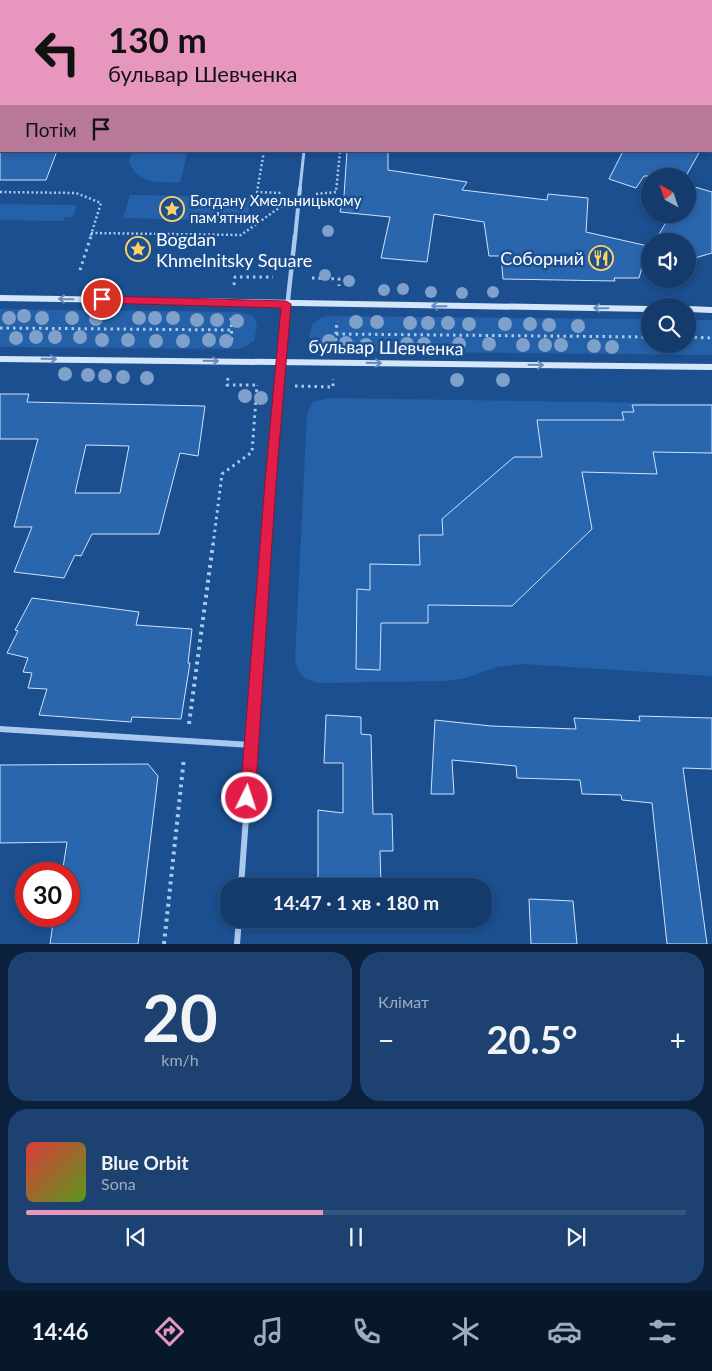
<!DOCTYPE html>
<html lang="uk">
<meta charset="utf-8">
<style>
body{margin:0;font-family:Lato,sans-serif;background:#1d4271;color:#f1f3f6;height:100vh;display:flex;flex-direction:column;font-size:19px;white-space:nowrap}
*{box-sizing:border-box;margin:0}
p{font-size:16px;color:#9dadc1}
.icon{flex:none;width:28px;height:28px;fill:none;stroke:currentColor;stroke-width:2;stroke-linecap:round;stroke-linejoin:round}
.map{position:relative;height:944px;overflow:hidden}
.sheet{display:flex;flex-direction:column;gap:8px;padding:8px;background:#0b203b;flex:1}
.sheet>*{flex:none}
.hud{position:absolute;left:0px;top:0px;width:712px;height:152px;box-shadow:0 2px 8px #0003,0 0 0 1px #33557e;background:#e797bd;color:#111;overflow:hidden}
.needle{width:32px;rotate:320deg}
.tools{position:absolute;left:641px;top:168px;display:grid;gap:10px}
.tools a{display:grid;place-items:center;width:55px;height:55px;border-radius:50%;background:#143b6b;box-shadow:0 2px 8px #0003,0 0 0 1px #33557e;font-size:25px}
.speed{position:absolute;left:15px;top:862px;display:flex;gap:10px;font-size:25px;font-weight:700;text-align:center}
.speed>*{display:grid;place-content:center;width:65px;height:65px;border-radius:50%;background:#143b6b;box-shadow:0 2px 8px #0003,0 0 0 1px #33557e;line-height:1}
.speed .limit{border:8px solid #d22;background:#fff;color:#111}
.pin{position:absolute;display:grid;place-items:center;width:42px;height:42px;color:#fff;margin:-21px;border:2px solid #fff;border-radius:50%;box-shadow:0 1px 5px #0007}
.me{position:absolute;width:55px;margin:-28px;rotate:4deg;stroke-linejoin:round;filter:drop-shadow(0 0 4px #0008)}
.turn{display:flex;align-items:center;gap:18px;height:105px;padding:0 25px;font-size:22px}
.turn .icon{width:65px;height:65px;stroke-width:2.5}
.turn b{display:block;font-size:35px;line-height:42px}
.then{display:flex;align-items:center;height:48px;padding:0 25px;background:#0003;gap:10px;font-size:19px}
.big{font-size:38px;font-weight:700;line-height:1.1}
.sheet .tile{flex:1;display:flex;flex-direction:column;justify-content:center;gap:8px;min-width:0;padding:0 18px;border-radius:20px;background:#1d4271}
.sheet .dial{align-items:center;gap:0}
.dial b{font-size:65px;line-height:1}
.song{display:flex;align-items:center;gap:15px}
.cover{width:60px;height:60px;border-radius:8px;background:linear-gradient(135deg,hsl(0 70% 55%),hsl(90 70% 35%))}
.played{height:5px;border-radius:2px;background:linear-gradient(90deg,#e797bd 45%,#33557e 45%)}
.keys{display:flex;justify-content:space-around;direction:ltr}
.heat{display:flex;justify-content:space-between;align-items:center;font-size:28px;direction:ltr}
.sheet .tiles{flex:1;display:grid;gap:8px;grid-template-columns:1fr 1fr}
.tile:last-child{grid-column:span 2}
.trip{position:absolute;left:220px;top:878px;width:272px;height:50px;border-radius:20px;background:#143b6b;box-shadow:0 2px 8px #0003,0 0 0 1px #33557e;font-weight:700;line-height:50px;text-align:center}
.tab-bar{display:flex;height:80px;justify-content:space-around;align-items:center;background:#08182b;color:#9dadc1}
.tab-bar .icon{width:35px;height:35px}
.tab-bar .current{color:#e797bd}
.tab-bar b{font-size:22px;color:#f1f3f6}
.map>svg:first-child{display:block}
.green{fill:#2461a8}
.building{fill:#2a66ad;stroke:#cfe3fa;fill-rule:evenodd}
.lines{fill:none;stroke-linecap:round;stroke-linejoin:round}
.path-far2{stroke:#a9c9ee;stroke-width:2.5;stroke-dasharray:2 2.5;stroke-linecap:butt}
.path-far1{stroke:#a9c9ee;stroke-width:3;stroke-dasharray:2.5 4;stroke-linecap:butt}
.path{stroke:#a9c9ee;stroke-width:4;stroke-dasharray:3 4.5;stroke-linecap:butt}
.pedestrian{stroke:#a9c9ee;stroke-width:3}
.minor-far2{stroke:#a9c9ee;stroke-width:4}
.minor-far1{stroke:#a9c9ee;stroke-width:4.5}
.minor{stroke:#a9c9ee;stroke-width:6}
.secondary{fill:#d6e6fa;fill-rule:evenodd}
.tree{fill:#7ea0ca}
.oneway{stroke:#668bba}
.route{fill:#e11d48;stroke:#92132f}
.labels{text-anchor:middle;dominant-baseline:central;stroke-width:5;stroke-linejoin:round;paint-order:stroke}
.far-poi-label{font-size:15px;fill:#fff;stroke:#1b4f8f;text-anchor:start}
.poi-label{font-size:18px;fill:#fff;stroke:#1b4f8f;text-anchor:start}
.street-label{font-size:18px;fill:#fff;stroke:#1b4f8f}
</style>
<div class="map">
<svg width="712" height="944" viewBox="0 0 712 944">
<rect width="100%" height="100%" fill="#1b4f8f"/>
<path class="green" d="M132 151H188L180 183C159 182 140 185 129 162Z
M130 195H131L251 197 247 221 123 218Z
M0 204 74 205 76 206 73 217H65L64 221 0 220Z
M0 309 240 312 253 316 257 325 254 341 243 348 236 349 0 347Z
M329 316 650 319V344H688V320H712V355L328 351 314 346 309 337 312 324 322 317Z
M328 398 712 404V676L522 664 497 667 465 678 445 681 319 683C305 680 298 675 295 660L307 413 313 402Z"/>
<path class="building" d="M0 151H57L46 180H0Z
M347 151H388V170L467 182 462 190 547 200 548 194 588 198 586 232 648 246 639 278H614L615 281 503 279 501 256H489L484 222 434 214 427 262 381 258 390 217 340 212 344 196Z
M623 151H700L686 176H644L636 188 609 179Z
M688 185 712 192V253L688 260V241H655L671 214H688Z
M0 394H29L27 402 205 406 198 456 180 453 159 534H92L81 556 75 555 64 578 14 572 32 527H14L38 439H0ZM86 445 129 446 120 493H75Z
M632 405H712V453L653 452 657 474 582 472 592 529 512 606 428 605V623H381L380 670 356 669 357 589 370 590V564L420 565 419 535H443L442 519 514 457H542L537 420H624L622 412H634Z
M32 598 139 612 136 625 192 629 188 663H190L181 719 132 717 131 722 39 715 47 689 28 688 32 673 23 672 28 658 7 653 18 631 15 630Z
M326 715 361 717V734L371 735 373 814H392L393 851H380L381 886H318V810L343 813V763H324Z
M639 716 712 718V769L683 768 707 944H667L652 803 622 800 621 795 582 794 580 780 517 778 516 766 452 760 454 794H431L435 720 491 726 576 729 574 718 640 721Z
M148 764 158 776 138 944H50L54 916H69V874H62L67 842 0 843V765Z
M529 899 573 901 577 944H531Z"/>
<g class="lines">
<path class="path-far2" d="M264 151 257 192 283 193
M0 192 76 193 101 203 90 238
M316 194 336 192 340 151
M91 233 241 235 283 205"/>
<path class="path-far1" d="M80 270 91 236
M312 278 339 279V286
M234 285 235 277H273
M231 318 232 344
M0 328 231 330
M336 334 650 337
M688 337 712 338
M335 347 337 321
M228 378 227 385H257
M295 386 333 387V379
M213 545 222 474 252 452 257 385"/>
<path class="path" d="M189 724 213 544
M164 944 184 758"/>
<path class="pedestrian" d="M300 188 304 151"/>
<path class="minor-far2" d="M92 0 97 1
M295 238 300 188"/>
<path class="minor-far1" d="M266 545 277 399 295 236"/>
<path class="minor" d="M0 729 251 745
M241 886 266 544
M237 944 239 919"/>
<path class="secondary" d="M0 295 650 306H651L650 312 0 301Z
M687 306H688L712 307V313L688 312Z
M0 356 712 364V370L0 362Z"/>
</g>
<g class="tree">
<circle cx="328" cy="231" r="6"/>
<circle cx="325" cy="275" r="6"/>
<circle cx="349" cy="281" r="6"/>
<circle cx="403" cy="289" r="6"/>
<circle cx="384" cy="290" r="6"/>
<circle cx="431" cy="292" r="6"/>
<circle cx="493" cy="292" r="6"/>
<circle cx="462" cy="293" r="6"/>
<circle cx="24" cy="316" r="7"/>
<circle cx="9" cy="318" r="7"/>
<circle cx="42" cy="318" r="7"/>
<circle cx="72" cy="318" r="7"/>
<circle cx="139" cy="318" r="7"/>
<circle cx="155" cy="318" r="7"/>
<circle cx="173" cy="318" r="7"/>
<circle cx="96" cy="319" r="7"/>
<circle cx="197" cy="320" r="7"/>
<circle cx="217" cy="320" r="7"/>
<circle cx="237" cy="321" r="7"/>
<circle cx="356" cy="322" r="7"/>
<circle cx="377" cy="322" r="7"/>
<circle cx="410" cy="323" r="7"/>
<circle cx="428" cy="323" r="7"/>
<circle cx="448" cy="323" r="7"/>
<circle cx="469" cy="324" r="7"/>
<circle cx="505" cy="324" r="7"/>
<circle cx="530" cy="324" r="7"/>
<circle cx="549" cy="325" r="7"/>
<circle cx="578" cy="326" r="7"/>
<circle cx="36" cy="337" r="7"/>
<circle cx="55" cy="337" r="7"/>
<circle cx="80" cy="337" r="7"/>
<circle cx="16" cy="338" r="7"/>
<circle cx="102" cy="340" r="7"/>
<circle cx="128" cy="340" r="7"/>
<circle cx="209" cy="340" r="7"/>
<circle cx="156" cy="341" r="7"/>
<circle cx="183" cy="341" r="7"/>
<circle cx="226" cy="341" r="7"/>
<circle cx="329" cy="341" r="7"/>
<circle cx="346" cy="343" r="7"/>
<circle cx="407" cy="344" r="7"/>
<circle cx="424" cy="344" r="7"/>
<circle cx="459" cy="344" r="7"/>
<circle cx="489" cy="344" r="7"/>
<circle cx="366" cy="345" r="7"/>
<circle cx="523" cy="345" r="7"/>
<circle cx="545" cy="345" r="7"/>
<circle cx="561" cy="345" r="7"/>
<circle cx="594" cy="346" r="7"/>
<circle cx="612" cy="347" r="7"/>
<circle cx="65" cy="374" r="7"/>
<circle cx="88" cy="375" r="7"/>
<circle cx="105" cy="376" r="7"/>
<circle cx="123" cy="377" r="7"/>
<circle cx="147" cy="378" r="7"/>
<circle cx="457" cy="380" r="7"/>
<circle cx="503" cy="380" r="7"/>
<circle cx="245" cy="396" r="7"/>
<circle cx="261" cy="398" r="7"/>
</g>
<defs><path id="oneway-shaft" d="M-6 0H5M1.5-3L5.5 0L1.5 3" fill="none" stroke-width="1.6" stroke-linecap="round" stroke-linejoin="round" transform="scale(1.25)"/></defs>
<g class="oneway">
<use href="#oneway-shaft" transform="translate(66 299) rotate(-179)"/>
<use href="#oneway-shaft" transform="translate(439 306) rotate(-179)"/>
<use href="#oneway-shaft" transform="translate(601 308) rotate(-179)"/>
<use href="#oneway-shaft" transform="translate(49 359) rotate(1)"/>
<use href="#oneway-shaft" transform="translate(211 361) rotate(1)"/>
<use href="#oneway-shaft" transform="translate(374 363) rotate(1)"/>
<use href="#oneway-shaft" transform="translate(536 365) rotate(1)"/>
</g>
<path class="route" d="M102 296 286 301 291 304 276 482 255 798 252 803 247 805 242 803 240 798 265 482 281 308 102 303 97 299Z"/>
<defs>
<symbol id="sight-ring" viewBox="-11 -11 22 22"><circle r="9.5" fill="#1b4f8f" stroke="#ffd166" stroke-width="1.5"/><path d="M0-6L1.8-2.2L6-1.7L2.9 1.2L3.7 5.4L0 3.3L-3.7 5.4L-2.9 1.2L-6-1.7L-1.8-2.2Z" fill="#ffd166"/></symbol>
<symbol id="restaurant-ring" viewBox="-11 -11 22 22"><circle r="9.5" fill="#1b4f8f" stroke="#ffd166" stroke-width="1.5"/><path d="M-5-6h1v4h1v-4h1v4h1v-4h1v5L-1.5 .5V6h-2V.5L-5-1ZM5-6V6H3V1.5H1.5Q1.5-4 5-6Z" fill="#ffd166"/></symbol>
</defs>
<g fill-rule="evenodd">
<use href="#sight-ring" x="158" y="195" width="28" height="28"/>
<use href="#sight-ring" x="124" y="235" width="28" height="28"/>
<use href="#restaurant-ring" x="587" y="244" width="28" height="28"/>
</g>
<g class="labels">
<g class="far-poi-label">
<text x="190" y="200">Богдану Хмельницькому<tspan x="190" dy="17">пам'ятник</tspan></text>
</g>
<g class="poi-label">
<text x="156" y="239">Bogdan<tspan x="156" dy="21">Khmelnitsky Square</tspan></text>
<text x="584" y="258" text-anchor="end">Соборний</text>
</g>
<g class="street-label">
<text transform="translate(386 347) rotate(1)">бульвар Шевченка</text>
</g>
</g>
</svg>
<div class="tools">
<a><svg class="needle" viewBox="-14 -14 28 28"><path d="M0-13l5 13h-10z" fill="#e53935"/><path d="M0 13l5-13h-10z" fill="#9dadc1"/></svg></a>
<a><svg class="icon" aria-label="sound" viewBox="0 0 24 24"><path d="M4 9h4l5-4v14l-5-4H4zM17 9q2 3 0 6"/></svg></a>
<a><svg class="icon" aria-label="search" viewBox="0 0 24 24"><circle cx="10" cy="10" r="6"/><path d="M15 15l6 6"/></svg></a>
</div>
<div class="speed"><div class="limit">30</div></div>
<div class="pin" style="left:102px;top:299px;background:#d93025"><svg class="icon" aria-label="arrive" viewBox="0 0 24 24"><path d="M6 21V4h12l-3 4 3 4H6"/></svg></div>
<svg class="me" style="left:247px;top:798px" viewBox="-20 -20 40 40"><circle r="17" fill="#e11d48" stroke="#fff" stroke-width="3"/><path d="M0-11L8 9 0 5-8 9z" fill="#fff"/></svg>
<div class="trip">14:47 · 1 хв · 180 m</div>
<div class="hud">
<div class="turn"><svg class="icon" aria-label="left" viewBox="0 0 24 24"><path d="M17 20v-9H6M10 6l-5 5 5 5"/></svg><div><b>130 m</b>бульвар Шевченка</div></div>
<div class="then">Потім<svg class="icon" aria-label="arrive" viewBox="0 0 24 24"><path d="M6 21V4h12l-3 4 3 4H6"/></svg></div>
</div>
</div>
<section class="sheet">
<div class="tiles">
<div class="tile dial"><b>20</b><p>km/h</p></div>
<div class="tile"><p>Клімат</p>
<div class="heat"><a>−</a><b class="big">20.5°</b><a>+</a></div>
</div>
<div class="tile">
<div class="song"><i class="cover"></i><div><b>Blue Orbit</b><p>Sona</p></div></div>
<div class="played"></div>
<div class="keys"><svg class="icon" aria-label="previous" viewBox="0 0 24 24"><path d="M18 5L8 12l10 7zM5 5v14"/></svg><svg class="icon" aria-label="pause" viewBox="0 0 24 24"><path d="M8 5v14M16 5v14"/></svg><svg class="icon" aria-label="next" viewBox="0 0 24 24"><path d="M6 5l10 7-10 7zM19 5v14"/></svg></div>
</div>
</div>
</section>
<nav class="tab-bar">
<b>14:46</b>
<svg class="icon current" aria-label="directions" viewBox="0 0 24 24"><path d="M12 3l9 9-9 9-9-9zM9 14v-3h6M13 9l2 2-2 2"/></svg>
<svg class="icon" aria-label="music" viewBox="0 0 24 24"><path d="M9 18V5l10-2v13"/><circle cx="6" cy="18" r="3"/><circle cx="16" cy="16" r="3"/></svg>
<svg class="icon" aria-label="phone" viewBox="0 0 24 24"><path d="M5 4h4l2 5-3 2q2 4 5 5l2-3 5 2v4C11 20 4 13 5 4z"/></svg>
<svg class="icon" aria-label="climate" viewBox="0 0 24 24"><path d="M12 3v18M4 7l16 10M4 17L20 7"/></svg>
<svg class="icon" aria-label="car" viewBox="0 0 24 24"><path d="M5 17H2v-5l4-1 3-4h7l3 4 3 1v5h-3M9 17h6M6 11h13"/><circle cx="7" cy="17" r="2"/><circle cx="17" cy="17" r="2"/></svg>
<svg class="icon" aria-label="filters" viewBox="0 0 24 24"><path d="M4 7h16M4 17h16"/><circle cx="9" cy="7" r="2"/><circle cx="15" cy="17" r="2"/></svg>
</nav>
